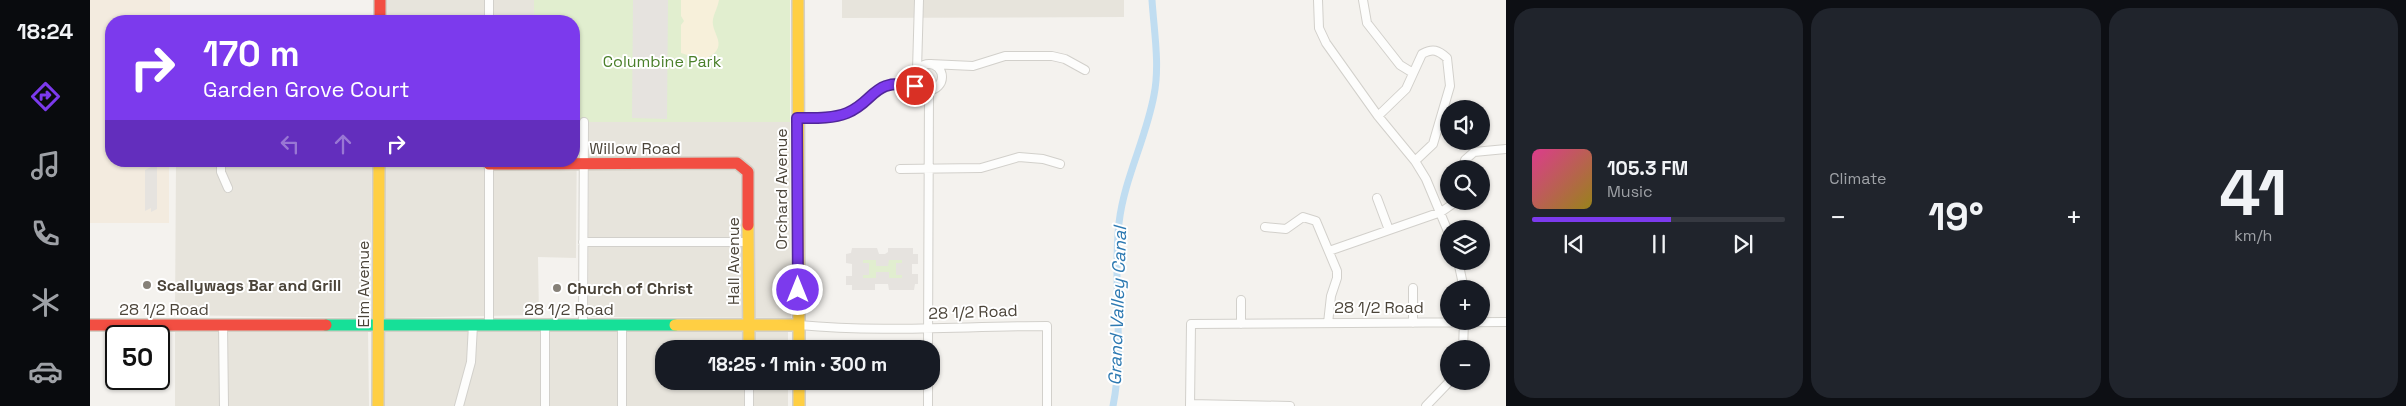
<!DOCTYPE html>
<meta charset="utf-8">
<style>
body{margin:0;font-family:"Space Grotesk",sans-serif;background:#20242c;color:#f1f3f6;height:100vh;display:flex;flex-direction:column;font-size:19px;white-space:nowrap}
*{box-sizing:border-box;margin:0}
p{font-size:16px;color:#9ea1a6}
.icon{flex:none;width:28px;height:28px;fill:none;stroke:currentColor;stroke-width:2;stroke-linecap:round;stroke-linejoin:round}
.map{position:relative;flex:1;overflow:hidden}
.side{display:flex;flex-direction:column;gap:8px;padding:8px;background:#0d0f14;width:900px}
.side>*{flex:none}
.guide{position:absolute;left:15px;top:15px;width:475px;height:152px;border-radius:20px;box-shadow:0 1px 4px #0004;background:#7c3aed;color:#fff;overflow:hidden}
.fabs{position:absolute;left:1350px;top:100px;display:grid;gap:10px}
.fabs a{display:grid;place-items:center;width:50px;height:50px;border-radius:50%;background:#171b24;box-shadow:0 1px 4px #0004;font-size:25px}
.speed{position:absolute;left:15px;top:325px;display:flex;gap:10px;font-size:25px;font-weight:700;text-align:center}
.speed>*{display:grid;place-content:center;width:65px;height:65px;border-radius:50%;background:#171b24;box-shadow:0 1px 4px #0004;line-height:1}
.speed .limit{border:2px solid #111;border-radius:8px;background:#fff;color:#111}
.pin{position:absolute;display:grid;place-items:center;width:42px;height:42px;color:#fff;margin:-21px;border:2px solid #fff;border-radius:50%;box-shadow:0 1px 5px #0007}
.me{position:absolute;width:55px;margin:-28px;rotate:0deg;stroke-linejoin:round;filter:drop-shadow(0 0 4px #0008)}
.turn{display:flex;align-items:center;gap:18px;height:105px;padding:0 15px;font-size:22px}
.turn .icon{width:65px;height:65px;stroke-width:2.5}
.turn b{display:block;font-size:35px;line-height:42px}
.lanes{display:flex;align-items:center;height:48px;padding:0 15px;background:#0003;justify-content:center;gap:25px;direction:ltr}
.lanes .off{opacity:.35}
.big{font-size:38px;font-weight:700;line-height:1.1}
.side .widget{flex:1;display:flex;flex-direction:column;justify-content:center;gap:8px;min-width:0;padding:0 18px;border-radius:20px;background:#20242c}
.side .dial{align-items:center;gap:0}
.dial b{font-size:65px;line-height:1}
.song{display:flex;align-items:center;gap:15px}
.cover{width:60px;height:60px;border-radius:8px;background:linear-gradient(135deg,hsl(330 70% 55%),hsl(50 70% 35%))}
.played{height:5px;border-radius:2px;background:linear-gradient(90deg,#7c3aed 55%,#363941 55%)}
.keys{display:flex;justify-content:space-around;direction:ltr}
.heat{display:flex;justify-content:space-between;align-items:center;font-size:28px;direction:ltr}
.side .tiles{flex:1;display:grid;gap:8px;grid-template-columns:repeat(3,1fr)}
.trip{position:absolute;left:565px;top:340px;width:285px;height:50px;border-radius:20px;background:#171b24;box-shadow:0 1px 4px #0004;font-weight:700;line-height:50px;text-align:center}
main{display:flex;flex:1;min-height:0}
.menu{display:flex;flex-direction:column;width:90px;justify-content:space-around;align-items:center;background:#090b0e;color:#9ea1a6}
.menu .icon{width:35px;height:35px}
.menu .active{color:#7c3aed}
.menu b{font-size:22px;color:#f1f3f6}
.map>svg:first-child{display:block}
.residential{fill:#e7e4dc}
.commercial{fill:#f3ebdf}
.green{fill:#e1eecf}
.sand{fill:#f7f0da}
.parking{fill:#e6e3df;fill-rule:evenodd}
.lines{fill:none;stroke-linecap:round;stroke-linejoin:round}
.canal{stroke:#c0ddf1;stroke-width:7}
.street-casing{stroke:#d2d0cb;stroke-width:10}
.fast-casing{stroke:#d3cfc5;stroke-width:14}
.slow-casing{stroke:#d3cfc5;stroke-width:14}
.jam-casing{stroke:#d3cfc5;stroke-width:14}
.street{stroke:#fdfdfc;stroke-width:8}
.fast{stroke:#16e098;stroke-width:11}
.slow{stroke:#ffcf43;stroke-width:11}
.jam{stroke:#f24e42;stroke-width:11}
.route-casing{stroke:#51269a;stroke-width:12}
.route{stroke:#7c3aed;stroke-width:9}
.poi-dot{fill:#868178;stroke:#fff;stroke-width:2}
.labels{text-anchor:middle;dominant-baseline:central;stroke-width:4;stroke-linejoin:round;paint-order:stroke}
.park-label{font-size:16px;fill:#4a7f2a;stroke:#fff}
.street-label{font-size:16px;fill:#4b4439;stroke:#fff}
.poi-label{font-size:16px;font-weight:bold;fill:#4b4439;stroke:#fff;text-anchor:start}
.water-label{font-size:18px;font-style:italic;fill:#2e7ab2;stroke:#fff}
</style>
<main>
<nav class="menu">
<b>18:24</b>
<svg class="icon active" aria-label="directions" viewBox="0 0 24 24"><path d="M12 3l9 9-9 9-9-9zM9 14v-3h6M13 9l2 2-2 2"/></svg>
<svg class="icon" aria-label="music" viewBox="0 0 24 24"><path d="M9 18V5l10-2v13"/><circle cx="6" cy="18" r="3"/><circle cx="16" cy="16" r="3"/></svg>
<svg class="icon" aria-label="phone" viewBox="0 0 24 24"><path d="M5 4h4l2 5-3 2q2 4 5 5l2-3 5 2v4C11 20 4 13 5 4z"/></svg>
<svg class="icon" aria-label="climate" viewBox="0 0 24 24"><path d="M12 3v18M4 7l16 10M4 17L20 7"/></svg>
<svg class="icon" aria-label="car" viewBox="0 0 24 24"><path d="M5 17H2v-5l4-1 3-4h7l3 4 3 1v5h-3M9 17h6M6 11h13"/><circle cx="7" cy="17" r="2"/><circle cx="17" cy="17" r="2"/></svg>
</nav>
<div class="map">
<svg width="1416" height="406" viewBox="0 0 1416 406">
<rect width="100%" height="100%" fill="#f4f2ee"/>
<path class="residential" d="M295 0H444V21H295Z
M752 0H1034V17L752 18Z
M283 17V21H86V18Z
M484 122H487L486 258 448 257 449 315 295 318V161H484Z
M499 122H700L701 318 498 317Z
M86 161H282L280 318 85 315Z
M295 329 698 330V349H574V381H698V406H294Z
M85 330H278L279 406H85Z"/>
<path class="commercial" d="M0 0H80V21H21V161H79V223H0Z"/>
<path class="green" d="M444 0H700V122H484V21H444Z
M773 260H786L798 266V260H812V263L806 264V275H812V278H799L798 272H787L786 278H773V275H779V264L773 263Z"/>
<path class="sand" d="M591 0H629C628 7 624 13 623 19 620 34 643 47 613 60L591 53V25L594 21 591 16Z"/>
<path class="parking" d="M543 0H578L577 119 542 118Z
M67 164V209L61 212V208L55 211V170Z
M762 248H787L789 254H795L798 252V248H823V254H828V264H822V274H828V284H825L824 290H799L798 284H785V290H762V285H756V276H762V264L756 263V254L761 253ZM773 260H786V266H798L799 260H812V263H806V275H812V278H799V272H786V278H773V275H779V263H773Z"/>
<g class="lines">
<path class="canal" d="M1023 406C1035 346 1022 284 1029 223 1034 179 1056 139 1064 95 1070 65 1064 31 1062 0"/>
<defs>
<path id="street" d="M399 0V21
M1228 0 1229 28 1236 43 1288 116 1325 161 1336 179 1359 234
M1273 0 1277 23 1310 65 1323 73
M840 64 883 66 915 56H962L975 59 995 70
M826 77a13 13 0 1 1 26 0a13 13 0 1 1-26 0Z
M827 70 829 0
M1288 116 1316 89 1332 54C1343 48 1348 50 1357 58L1360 86 1343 144 1325 161
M707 118C723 118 742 120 757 113 766 109 771 103 778 97 793 82 813 83 832 88
M131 161V172L138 188
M399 161V325
M810 169 891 168 929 157 953 159 970 164
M1374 169 1375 160 1384 152 1416 149
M1287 198 1299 230
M1175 227 1196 229 1213 217 1226 221 1247 271V278L1241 296 1238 323
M493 242H659
M1239 251 1351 212 1367 201
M1368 261 1374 289
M1323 288V323
M1151 300V324
M133 325 134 406
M493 325 494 122
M532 325V406
M709 325C792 333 874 326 957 326V406
M838 349 839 90
M1373 349 1374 321
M1100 404 1200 406
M369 406 381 362 383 325
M455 406V325
M659 406V381
M838 406V381
M1100 406 1101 324 1416 322
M1336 406 1360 381"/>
<path id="fast" d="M236 325H585"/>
<path id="slow" d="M708 0 709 349
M658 225 659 349
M585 325H709
M709 381V406
M288 406 289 161"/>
<path id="jam" d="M290 0V21
M399 164 647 163 658 172V225
M0 325H236"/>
</defs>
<use href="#street" class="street-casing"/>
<use href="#fast" class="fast-casing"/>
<use href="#slow" class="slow-casing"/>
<use href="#jam" class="jam-casing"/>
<use href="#street" class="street"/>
<use href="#fast" class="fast"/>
<use href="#slow" class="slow"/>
<use href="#jam" class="jam"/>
</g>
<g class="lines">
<defs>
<path id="route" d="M708 290 707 118C723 118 742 119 757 113 786 101 782 77 825 86"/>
</defs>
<use href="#route" class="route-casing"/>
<use href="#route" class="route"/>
</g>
<g class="poi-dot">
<circle cx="57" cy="285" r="5"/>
<circle cx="467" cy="288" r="5"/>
</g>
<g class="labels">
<g class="park-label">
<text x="572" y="61">Columbine Park</text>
</g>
<g class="street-label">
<text x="545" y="148">Willow Road</text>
<text transform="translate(691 189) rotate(-90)">Orchard Avenue</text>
<text transform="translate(643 261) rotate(-90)">Hall Avenue</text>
<text transform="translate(273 284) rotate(-90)">Elm Avenue</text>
<text x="1289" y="307">28 1/2 Road</text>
<text x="74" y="309">28 1/2 Road</text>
<text x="479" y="309">28 1/2 Road</text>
<text transform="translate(883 312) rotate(-2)">28 1/2 Road</text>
</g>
<g class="poi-label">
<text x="67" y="285">Scallywags Bar and Grill</text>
<text x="477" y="288">Church of Christ</text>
</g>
<g class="water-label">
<text transform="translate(1027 306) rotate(-88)">Grand Valley Canal</text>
</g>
</g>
</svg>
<div class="fabs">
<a><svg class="icon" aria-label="sound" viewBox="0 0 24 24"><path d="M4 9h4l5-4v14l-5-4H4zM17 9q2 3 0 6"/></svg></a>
<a><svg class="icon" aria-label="search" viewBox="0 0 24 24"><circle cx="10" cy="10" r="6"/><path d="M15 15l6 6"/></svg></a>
<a><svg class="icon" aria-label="layers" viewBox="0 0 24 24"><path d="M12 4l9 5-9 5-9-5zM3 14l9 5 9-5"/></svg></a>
<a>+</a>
<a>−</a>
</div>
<div class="speed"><div class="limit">50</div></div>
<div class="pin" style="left:825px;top:86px;background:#d93025"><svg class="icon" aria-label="arrive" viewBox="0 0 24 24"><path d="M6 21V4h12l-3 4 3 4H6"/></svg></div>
<svg class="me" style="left:708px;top:290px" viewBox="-20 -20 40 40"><circle r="17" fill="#7c3aed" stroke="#fff" stroke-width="3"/><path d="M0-11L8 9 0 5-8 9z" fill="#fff"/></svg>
<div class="trip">18:25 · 1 min · 300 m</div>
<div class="guide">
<div class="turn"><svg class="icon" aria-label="right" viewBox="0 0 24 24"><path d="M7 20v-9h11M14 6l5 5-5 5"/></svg><div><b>170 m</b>Garden Grove Court</div></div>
<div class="lanes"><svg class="icon off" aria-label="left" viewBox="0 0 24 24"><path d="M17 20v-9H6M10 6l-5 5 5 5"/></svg><svg class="icon off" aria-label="ahead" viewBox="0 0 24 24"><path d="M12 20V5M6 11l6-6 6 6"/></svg><svg class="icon" aria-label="right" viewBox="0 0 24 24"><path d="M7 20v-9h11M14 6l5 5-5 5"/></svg></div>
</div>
</div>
<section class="side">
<div class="tiles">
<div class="widget">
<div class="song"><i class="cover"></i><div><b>105.3 FM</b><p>Music</p></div></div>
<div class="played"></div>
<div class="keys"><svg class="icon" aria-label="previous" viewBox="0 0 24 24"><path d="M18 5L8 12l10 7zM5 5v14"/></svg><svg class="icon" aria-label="pause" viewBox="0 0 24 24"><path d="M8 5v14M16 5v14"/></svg><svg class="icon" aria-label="next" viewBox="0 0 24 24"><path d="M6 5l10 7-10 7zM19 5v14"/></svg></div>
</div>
<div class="widget"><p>Climate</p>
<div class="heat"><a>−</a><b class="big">19°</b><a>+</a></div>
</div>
<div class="widget dial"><b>41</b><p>km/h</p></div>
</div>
</section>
</main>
